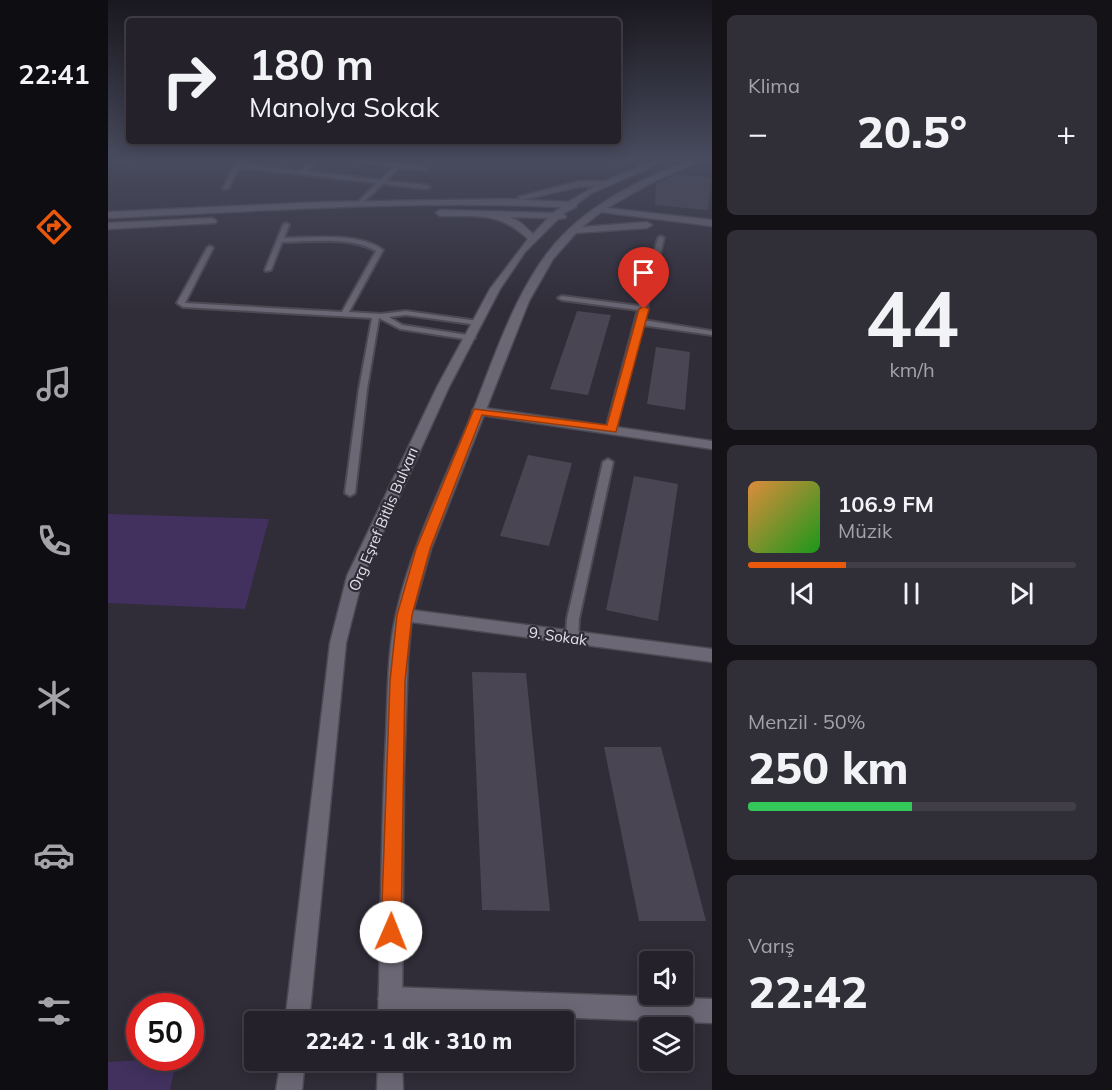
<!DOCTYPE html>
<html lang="tr">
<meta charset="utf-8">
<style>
body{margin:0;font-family:Mulish,sans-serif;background:#302e36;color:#f1f3f6;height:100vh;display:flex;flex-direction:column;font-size:22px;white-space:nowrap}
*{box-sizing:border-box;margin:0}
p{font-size:20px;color:#a3a3a8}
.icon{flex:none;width:33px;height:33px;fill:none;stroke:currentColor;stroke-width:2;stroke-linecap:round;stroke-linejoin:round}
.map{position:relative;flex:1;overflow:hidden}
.details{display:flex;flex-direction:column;gap:15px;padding:15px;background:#141217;width:400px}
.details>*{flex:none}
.top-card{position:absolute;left:18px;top:18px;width:495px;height:126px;border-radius:6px;box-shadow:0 3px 15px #0003,0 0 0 2px #413e47;background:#24212a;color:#f1f3f6;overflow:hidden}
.tools{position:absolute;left:531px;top:951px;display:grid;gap:12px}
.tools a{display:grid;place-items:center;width:54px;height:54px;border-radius:6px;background:#24212a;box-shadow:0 3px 15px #0003,0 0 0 2px #413e47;font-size:30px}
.speed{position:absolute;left:18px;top:993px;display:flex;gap:12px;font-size:30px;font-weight:700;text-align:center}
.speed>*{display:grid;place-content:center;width:78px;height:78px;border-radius:50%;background:#24212a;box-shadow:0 3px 15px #0003,0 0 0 2px #413e47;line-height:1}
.speed .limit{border:9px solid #d22;background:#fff;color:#111}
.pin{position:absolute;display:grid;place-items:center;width:51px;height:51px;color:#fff;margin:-62px -26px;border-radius:50% 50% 50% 0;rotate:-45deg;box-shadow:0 0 6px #0007}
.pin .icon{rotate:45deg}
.me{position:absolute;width:66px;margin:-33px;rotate:1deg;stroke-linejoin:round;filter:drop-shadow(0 0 4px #0008)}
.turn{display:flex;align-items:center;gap:21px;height:126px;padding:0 24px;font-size:27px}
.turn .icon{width:78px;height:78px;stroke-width:2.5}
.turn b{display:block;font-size:42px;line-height:51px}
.big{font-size:45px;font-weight:800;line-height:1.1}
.details .card{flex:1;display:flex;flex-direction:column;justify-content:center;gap:9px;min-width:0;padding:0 21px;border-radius:9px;background:#302e36}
.details .dial{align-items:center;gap:0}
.dial b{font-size:78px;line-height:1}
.song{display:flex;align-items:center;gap:18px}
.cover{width:72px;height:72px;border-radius:9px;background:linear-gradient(135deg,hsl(30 70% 55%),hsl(120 70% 35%))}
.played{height:6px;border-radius:3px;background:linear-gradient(90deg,#ea580c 30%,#413e47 30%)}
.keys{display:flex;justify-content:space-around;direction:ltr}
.heat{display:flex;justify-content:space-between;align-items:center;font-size:33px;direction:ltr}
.charge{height:9px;border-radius:4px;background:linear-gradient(90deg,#34c759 50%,#413e47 0)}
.trip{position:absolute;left:136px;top:1011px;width:330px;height:60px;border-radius:6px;background:#24212a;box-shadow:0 3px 15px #0003,0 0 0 2px #413e47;font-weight:800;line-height:60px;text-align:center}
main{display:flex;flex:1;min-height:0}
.tab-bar{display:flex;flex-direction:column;width:108px;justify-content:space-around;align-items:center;background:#0e0d11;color:#a3a3a8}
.tab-bar .icon{width:42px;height:42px}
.tab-bar .current{color:#ea580c}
.tab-bar b{font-size:27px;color:#f1f3f6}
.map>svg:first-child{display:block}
.green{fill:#42315f}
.building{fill:#494552}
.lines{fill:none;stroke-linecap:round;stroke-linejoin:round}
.lane-casing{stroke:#4d4953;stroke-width:4}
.street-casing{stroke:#4d4953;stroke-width:3}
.secondary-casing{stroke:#4d4953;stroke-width:3}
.lane{fill:#6b6775;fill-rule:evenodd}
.street{fill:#6b6775;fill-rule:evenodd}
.secondary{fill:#6b6775;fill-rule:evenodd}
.route{fill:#ea580c;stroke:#983908;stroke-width:1.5}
.labels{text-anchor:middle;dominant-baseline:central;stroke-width:4.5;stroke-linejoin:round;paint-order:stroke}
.street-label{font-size:15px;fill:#e2e0e8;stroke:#302c38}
</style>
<main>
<nav class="tab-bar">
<b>22:41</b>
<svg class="icon current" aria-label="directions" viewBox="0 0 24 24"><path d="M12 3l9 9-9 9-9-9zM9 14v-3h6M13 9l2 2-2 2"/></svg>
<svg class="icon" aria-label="music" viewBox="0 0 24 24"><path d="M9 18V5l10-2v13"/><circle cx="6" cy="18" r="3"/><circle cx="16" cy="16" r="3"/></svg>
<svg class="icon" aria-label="phone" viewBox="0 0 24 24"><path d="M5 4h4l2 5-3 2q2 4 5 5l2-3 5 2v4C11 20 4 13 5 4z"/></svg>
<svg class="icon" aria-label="climate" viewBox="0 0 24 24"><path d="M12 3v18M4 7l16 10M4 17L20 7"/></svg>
<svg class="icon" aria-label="car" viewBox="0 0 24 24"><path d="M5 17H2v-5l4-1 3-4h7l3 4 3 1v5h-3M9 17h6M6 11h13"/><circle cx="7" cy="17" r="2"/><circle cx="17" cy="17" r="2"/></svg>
<svg class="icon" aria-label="filters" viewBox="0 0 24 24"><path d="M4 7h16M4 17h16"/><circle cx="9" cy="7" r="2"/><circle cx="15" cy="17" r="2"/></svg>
</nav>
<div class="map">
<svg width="604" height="1090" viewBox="0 0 604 1090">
<rect width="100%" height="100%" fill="#302c38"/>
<path class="green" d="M0 514 161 519 137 609 0 603Z
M69 1058 62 1090H0V1062Z"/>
<path class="building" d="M569 174 603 178 600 210 547 205 548 184Z
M469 311 503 315 480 395 442 389Z
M548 347 582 352 577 410 539 404Z
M420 455 464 463 441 546 392 536Z
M526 476 570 484 550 621 498 610Z
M364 672 418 673 442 911 374 910Z
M496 747H553L598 921H531Z"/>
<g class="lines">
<defs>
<path id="lane" d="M130 159H136L133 164 192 171 206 159H212L198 171 272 180 286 167 240 159H256L316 167 319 169 318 170 292 167 278 181 319 185 322 187 319 189 275 184 251 206 249 205V203L269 183 132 167 120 189H116L115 188Z
M178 223 181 225 176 238C204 238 252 232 275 250L241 312 273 314 298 311 370 321 374 323 370 325 298 315 281 317 294 325 366 336 367 338 363 340 292 329 271 318 259 389 247 493 242 496 237 493 251 389 264 318 75 307 69 303 99 248 102 246 105 248 77 303 234 312 268 251C241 236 204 242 174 242L163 270 158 271 157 270 175 225Z
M553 236 556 238 539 307 540 309 535 320 604 331V335L534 325 508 429 503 432 500 431 498 429 530 310 454 300 450 298 454 296 531 306 550 238Z
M500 459 505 462 471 619 470 638 468 641H460L458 638 459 619 495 462Z"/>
<path id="street" d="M370 407 604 441V449L366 414 364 411 366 408Z
M296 609 604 649V662L296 621 290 619 288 615 290 611Z
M282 987 604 999V1023L282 1011 274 1007 270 999 274 991Z"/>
<path id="secondary" d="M551 159H562L482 194 469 204 468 207 455 214 458 216 457 218 450 219 417 252 392 289 341 387 255 576 238 643 201 1022H177L222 643 239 576 329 387 382 289 420 239C390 211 370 217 332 216L328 213 332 210 445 213 453 207C302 200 151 211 0 218V212L213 202 398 199 460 202 487 186 471 187 414 200 410 197 471 181H497ZM402 217 440 218 425 234 412 222Z
M585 159H597L543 183 499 208 604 220V226L493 212 474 227 539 222 544 225 539 228 468 233 445 259 421 301 323 549 304 615 300 658 296 774 294 1022H270C273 927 273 831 278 736 280 696 279 653 288 614 303 547 335 484 361 421 386 360 409 281 456 234 491 199 538 177 585 159Z
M104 218 109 221 107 223 0 229V223Z
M173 1060H197L194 1090H168Z
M270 1060H294L295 1090H269Z"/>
</defs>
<use href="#lane" class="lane-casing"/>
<use href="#street" class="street-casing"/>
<use href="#secondary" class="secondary-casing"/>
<use href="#lane" class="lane"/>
<use href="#street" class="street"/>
<use href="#secondary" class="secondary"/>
</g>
<linearGradient id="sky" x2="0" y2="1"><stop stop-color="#1a181f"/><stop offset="0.51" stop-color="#484b5e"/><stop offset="1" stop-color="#484b5e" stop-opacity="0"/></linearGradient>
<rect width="604" height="312" fill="url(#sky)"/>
<path class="route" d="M536 306 541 309 508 432 374 415 322 549 304 615 297 681 293 932 290 939 283 942 276 939 273 932 282 681 289 615 308 549 366 409 499 425 531 309Z"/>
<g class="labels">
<g class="street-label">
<text transform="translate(275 519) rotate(-67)">Org Eşref Bitlis Bulvarı</text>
<text transform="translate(450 636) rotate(8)">9. Sokak</text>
</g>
</g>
</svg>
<div class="tools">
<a><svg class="icon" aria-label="sound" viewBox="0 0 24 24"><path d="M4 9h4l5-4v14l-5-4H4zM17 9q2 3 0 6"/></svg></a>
<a><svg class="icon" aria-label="layers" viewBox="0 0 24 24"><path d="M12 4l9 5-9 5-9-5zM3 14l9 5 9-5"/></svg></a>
</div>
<div class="speed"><div class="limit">50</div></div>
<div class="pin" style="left:536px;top:309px;background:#d93025"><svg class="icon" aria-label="arrive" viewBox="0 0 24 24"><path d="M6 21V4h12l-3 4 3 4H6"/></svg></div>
<svg class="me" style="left:283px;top:932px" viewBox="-20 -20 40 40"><circle r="19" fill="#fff"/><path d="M0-13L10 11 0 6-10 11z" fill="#ea580c"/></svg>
<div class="trip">22:42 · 1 dk · 310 m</div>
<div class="top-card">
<div class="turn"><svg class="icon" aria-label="right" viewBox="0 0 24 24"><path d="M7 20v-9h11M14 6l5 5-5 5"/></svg><div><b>180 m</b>Manolya Sokak</div></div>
</div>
</div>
<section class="details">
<div class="card"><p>Klima</p>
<div class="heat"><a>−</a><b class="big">20.5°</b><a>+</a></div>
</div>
<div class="card dial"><b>44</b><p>km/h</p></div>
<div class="card">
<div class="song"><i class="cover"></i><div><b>106.9 FM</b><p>Müzik</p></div></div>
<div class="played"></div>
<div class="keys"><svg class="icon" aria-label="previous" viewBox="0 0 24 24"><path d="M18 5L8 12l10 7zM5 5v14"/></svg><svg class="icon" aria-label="pause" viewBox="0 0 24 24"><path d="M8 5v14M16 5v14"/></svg><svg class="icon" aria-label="next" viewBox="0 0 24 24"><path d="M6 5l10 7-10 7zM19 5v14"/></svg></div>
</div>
<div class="card"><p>Menzil · 50%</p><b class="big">250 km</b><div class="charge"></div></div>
<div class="card"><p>Varış</p><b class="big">22:42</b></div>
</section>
</main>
